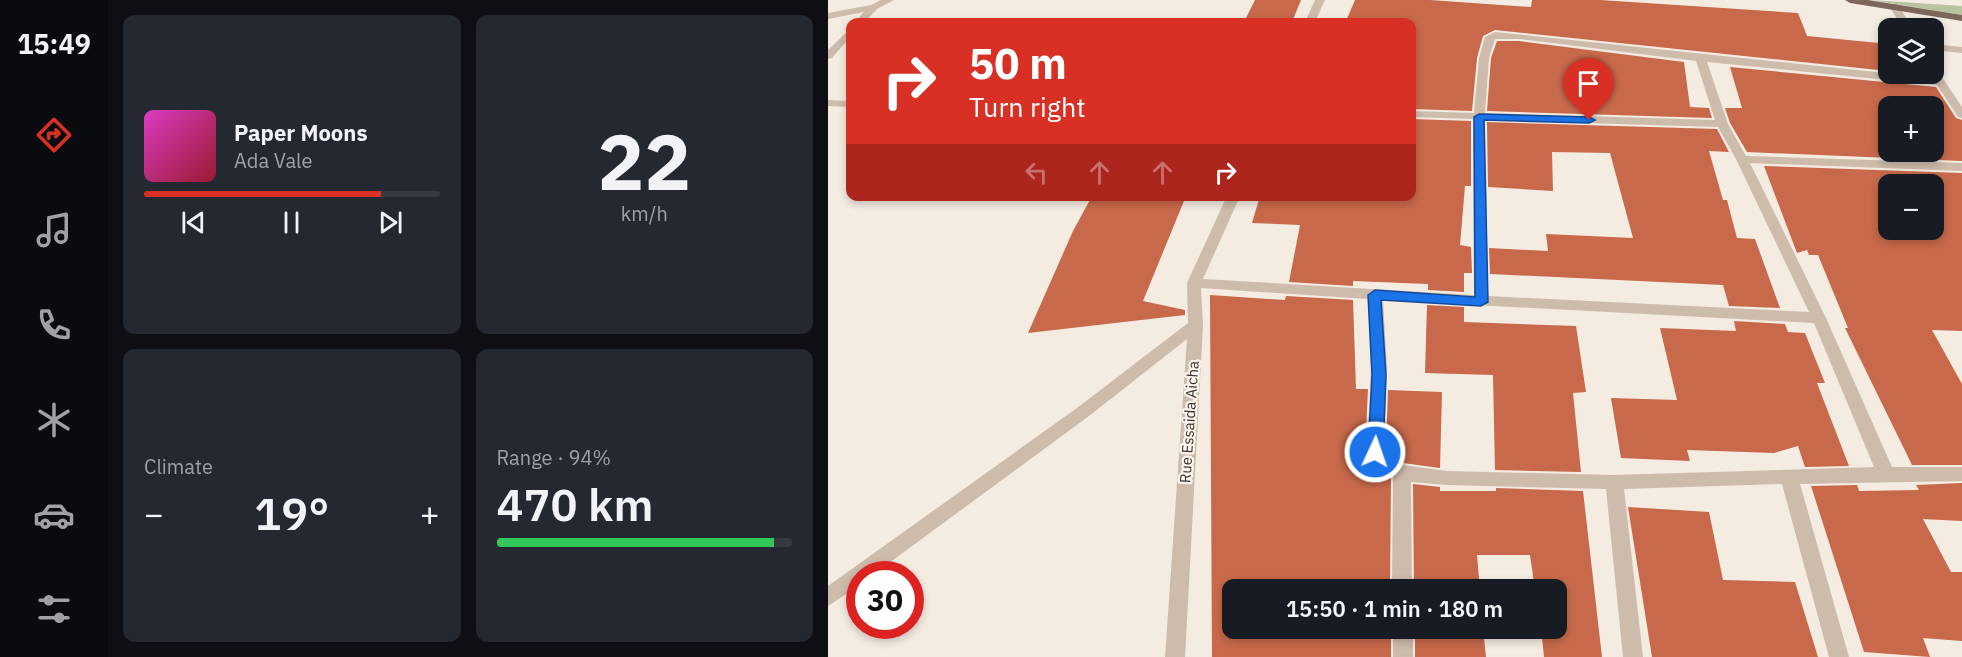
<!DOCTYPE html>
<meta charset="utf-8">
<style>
body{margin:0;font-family:"IBM Plex Sans",sans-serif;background:#242831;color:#f1f3f6;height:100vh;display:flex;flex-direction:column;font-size:22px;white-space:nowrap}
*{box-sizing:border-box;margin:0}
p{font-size:20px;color:#9ea1a6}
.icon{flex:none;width:33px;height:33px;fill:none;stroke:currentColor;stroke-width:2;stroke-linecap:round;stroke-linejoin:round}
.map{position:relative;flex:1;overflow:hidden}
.details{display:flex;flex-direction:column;gap:15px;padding:15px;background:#0d0f14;width:720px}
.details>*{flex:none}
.banner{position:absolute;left:18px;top:18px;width:570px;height:183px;border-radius:12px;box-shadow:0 3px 9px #0003;background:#d93025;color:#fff;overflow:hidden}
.controls{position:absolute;left:1050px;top:18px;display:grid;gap:12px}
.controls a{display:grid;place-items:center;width:66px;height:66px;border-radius:12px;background:#171b24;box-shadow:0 3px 9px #0003;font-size:30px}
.speed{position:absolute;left:18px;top:561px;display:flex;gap:12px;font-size:30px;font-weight:700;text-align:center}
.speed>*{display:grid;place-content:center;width:78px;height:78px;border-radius:50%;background:#171b24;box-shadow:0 3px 9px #0003;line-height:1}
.speed .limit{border:9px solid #d22;background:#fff;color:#111}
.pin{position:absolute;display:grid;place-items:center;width:51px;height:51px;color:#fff;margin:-62px -26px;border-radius:50% 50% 50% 0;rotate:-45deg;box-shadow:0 0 6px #0007}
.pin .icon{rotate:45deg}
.me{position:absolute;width:66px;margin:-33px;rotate:3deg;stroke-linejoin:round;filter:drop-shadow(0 0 4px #0008)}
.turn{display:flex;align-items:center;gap:21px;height:126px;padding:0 24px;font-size:27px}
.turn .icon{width:78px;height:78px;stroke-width:2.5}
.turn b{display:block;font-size:42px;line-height:51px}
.lanes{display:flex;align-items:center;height:57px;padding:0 24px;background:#0003;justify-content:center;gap:30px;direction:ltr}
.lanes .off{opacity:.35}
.big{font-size:45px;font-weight:600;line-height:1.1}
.details .card{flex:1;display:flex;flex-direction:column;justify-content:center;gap:9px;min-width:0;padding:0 21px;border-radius:12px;background:#242831}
.details .dial{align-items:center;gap:0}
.dial b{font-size:78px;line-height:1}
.song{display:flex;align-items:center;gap:18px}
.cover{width:72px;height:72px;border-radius:9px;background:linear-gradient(135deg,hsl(310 70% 55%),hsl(350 70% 35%))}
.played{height:6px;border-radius:3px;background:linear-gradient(90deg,#d93025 80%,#363941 80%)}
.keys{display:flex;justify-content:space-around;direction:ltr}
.heat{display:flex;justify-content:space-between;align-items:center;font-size:33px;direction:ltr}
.charge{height:9px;border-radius:4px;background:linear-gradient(90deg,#34c759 94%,#363941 0)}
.details .tiles{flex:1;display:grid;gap:15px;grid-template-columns:repeat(2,1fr)}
.trip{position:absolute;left:394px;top:579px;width:345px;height:60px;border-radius:12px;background:#171b24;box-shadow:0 3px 9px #0003;font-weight:600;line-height:60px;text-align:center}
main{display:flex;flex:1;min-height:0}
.dock{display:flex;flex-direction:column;width:108px;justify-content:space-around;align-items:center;background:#090b0e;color:#9ea1a6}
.dock .icon{width:42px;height:42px}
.dock .current{color:#d93025}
.dock b{font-size:27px;color:#f1f3f6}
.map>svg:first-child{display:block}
.green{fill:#b8c4a0}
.building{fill:#c8694b;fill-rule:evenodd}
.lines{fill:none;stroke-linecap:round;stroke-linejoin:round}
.minor{fill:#cdbbac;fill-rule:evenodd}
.primary{fill:#7d675c;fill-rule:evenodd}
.route{fill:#1a73e8;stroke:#114b97;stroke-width:1.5}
.labels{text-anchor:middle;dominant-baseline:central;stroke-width:4.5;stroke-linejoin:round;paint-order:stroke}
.street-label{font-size:15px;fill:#3b302b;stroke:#fbf5ee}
</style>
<main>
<nav class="dock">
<b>15:49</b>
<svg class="icon current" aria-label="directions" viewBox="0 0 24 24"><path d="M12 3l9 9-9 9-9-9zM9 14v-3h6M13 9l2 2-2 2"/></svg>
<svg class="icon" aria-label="music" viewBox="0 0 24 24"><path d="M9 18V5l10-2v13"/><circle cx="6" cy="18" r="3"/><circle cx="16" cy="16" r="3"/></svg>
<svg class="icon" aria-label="phone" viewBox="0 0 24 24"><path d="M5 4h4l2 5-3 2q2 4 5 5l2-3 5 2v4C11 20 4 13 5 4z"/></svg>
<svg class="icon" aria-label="climate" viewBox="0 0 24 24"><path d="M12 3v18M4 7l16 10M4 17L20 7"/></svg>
<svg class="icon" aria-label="car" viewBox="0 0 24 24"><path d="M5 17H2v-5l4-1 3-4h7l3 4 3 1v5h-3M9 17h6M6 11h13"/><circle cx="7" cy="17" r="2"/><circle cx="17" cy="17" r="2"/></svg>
<svg class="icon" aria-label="filters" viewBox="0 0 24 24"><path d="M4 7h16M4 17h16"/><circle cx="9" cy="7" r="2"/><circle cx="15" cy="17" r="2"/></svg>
</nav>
<section class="details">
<div class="tiles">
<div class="card">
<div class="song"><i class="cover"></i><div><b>Paper Moons</b><p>Ada Vale</p></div></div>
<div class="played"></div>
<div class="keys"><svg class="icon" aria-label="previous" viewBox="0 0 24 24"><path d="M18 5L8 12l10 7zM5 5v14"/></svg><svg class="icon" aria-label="pause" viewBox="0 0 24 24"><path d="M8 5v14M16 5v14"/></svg><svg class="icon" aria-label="next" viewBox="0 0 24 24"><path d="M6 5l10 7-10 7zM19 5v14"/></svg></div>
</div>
<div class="card dial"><b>22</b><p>km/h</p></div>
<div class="card"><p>Climate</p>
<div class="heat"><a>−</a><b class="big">19°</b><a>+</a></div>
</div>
<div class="card"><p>Range · 94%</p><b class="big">470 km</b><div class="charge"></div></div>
</div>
</section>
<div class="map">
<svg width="1134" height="657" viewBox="0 0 1134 657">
<rect width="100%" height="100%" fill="#f4ebe1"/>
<path class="green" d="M1043 0 1134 6V15Z"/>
<path class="building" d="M427 0H473L464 22H416Z
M527 0H602L703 7 704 0H772L970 13 979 36 1051 43 1060 71 667 30 655 36 649 58 644 111 584 109V22L518 21Z
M669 41H691L856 62 862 107 881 108 884 118 659 111 663 58Z
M902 67 1108 87 1128 118 1134 120V161L919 152 902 123 897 108H914ZM1060 106H1106V152H1060Z
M584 119 643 121V186H637L632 245 643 247 644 273H636V292L600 290V284L525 281V286L461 282 472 225 424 223 432 196 546 200 547 196 584 198Z
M659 122 889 129 901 152 881 151 895 200H899L909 238 927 239 952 308 901 306 895 285 662 274 661 248 720 251 718 234 805 238 782 153 724 152 725 191 660 187Z
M936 166 1134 173V331L1104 330 1134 384V465H1084L1017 328H1020L990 255H981L979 250 969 253ZM1060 184H1106V234L1060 232Z
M264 196H358L315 301 357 310V315L200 333 245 231Z
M382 295 457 300 458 296 525 300 528 389H540L537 452 546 467 563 477 562 590H405V628H563V657H384Z
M599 305 636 307V322L748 326 758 392 745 393 753 472 667 470 665 375 597 373Z
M906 321 957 324 960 332 977 333 997 383H989L1021 466 977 467 970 446 946 453 859 450 862 461 793 458 783 398 849 400 832 328 908 331Z
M560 390 614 392 612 468 575 463 561 454 558 447Z
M1134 483V521L1095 519 1123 572H1134V641L1095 638 1102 657 1036 652 983 486 1029 485 1031 491 1091 490 1088 485Z
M585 484 612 487V491H668V488L755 491 774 657H716L713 628H729V590H707L702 555H649L652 590H586Z
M800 507 881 512 895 580 967 582 990 657H824Z
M587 628H655L658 657H587Z"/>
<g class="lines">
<path class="minor" d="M53 0H66L49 9 37 22H27L36 12 0 19V13L43 5Z
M487 0H497L487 22H477Z
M1063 4H1069L1085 28H1075L1061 6Z
M22 29V37L4 58 0 59V50Z
M667 32 1104 78 1101 74H1106V70L1110 71 1134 107V118L1130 117 1109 85 879 62 900 124 918 156 1134 163V171L922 163 998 318 1064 467H1134V481L972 484 1021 657H1001L954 484 796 489 815 657H795L778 489 619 485 583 482 584 590H564L565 476 547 465 539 452 543 368 540 299 373 288 375 325 357 657H337L359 339 261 416 46 574H32V585L0 606V586L249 408 360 323 359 283 399 196H412L375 279 646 295 645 119 584 117V111L646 113 651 58 657 37ZM667 39H691L868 61 887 120 657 113 661 58ZM657 120 890 127 908 159 981 312 660 296ZM555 300 986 323 1046 467 786 475 619 471 574 465 559 455 556 447 559 368Z
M1106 44 1134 47V53L1106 50Z
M0 100 22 101V107L0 106Z
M565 628H585V657H565Z"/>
<path class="primary" d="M1017 0H1040L1134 15V21L1022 3Z"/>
</g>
<path class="route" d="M651 114 761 117 767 120 761 123 656 120 660 302 653 306 553 300 558 375 555 452 553 456 547 458 542 456 540 452 544 375 540 295 547 290 647 297 646 117Z"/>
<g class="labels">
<g class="street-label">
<text transform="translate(361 422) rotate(-86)">Rue Essaida Aicha</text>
</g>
</g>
</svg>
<div class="controls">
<a><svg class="icon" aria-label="layers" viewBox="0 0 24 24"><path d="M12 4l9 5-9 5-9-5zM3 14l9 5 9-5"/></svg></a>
<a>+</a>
<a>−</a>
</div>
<div class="speed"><div class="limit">30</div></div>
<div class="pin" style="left:761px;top:120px;background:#d93025"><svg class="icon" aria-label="arrive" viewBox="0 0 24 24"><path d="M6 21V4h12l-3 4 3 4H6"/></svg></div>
<svg class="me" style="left:547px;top:452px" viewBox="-20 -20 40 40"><circle r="17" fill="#1a73e8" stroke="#fff" stroke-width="3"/><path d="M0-11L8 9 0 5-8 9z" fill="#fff"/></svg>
<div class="trip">15:50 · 1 min · 180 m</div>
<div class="banner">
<div class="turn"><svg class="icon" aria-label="right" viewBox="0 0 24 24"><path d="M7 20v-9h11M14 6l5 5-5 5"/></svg><div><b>50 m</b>Turn right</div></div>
<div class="lanes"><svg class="icon off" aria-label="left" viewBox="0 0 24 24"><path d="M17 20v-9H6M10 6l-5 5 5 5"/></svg><svg class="icon off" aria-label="ahead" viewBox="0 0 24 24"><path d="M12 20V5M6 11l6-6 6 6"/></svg><svg class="icon off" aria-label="ahead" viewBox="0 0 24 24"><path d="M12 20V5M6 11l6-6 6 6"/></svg><svg class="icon" aria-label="right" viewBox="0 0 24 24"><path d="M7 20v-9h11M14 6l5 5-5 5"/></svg></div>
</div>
</div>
</main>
